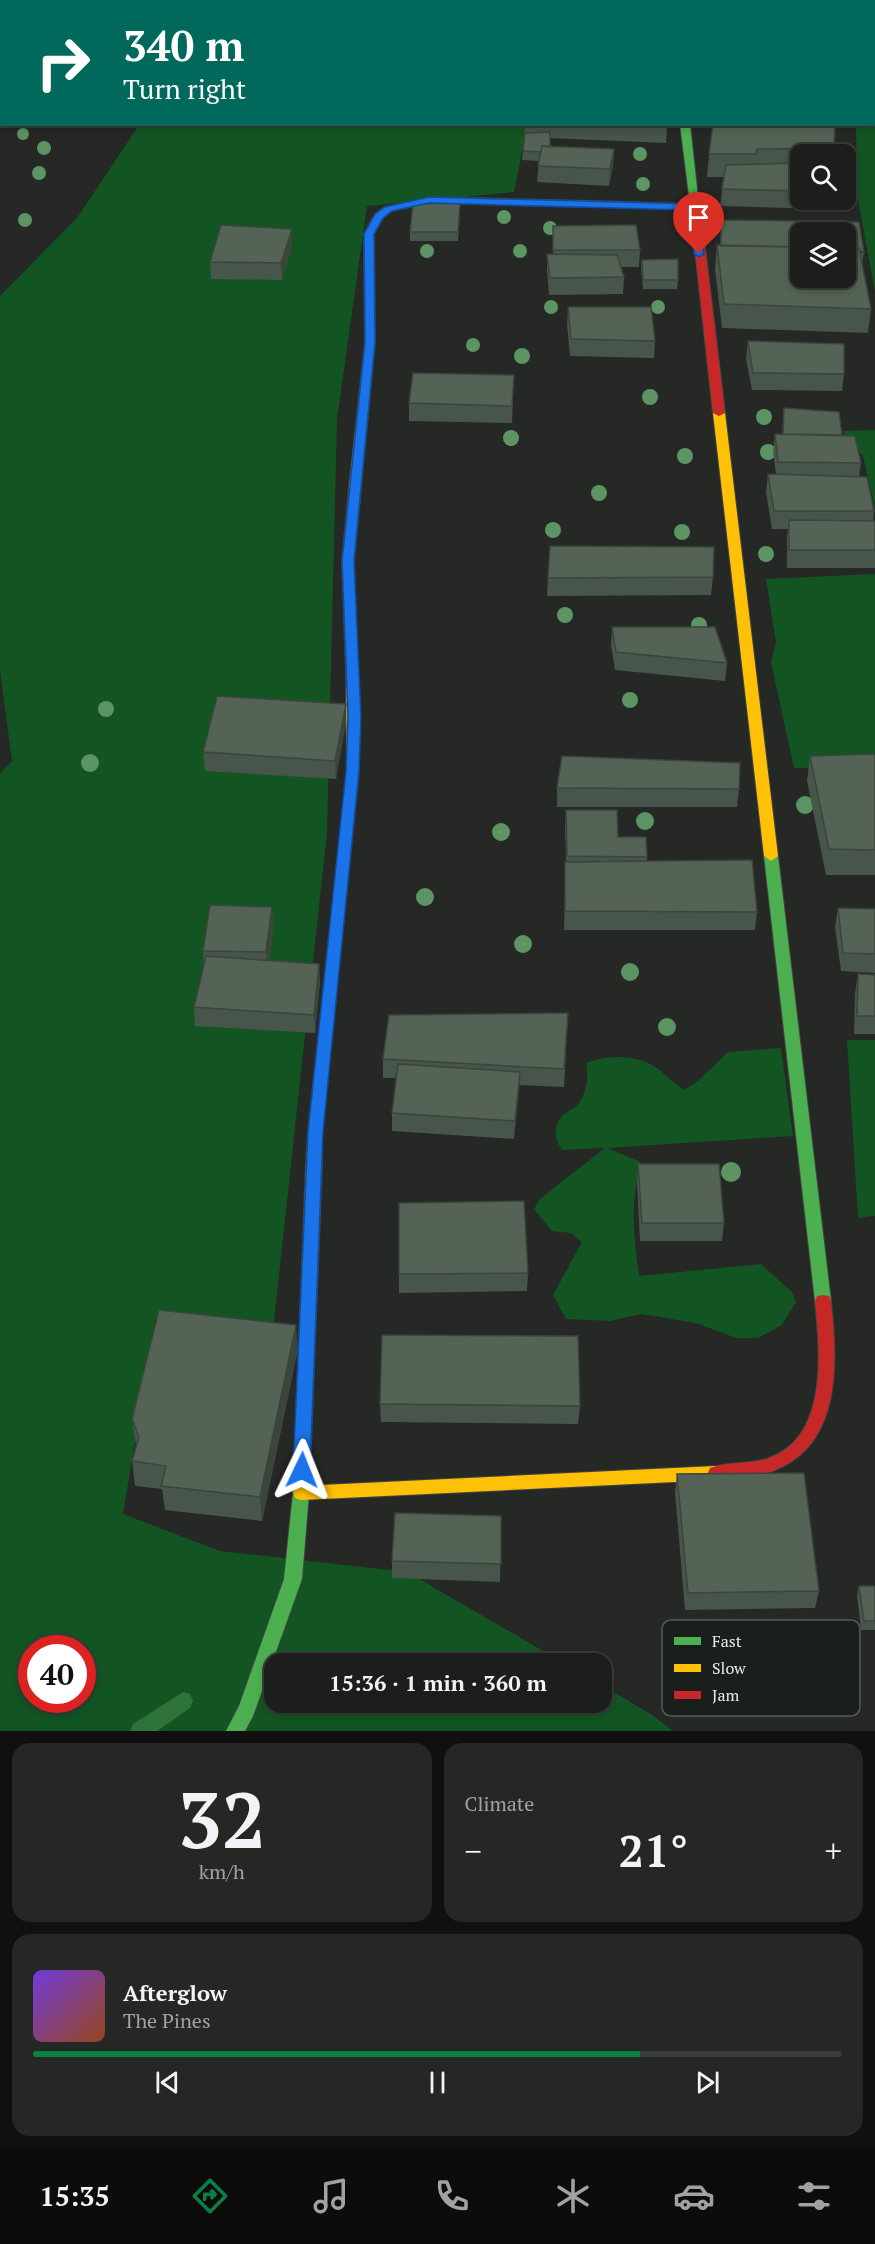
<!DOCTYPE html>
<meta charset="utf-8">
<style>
body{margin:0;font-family:"PT Serif",serif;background:#252725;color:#f1f3f6;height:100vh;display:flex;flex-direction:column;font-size:22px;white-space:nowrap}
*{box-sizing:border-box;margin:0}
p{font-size:20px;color:#a0a2a3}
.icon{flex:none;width:33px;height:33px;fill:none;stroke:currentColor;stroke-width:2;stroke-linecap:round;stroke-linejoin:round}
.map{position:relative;height:1731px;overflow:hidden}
.drawer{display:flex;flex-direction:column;gap:12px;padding:12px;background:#0f100f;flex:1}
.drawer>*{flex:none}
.hud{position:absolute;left:0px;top:0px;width:876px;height:126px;box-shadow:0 3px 9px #0003,0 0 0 2px #3a3c3b;background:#00695c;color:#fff;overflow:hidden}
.fabs{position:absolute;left:790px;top:144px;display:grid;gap:12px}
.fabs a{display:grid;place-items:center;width:66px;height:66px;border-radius:12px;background:#1c1e1c;box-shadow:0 3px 9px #0003,0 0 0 2px #3a3c3b;font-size:30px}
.speed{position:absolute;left:18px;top:1635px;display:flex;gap:12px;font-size:30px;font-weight:700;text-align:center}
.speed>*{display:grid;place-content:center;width:78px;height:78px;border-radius:50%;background:#1c1e1c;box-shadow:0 3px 9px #0003,0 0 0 2px #3a3c3b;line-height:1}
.speed .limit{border:9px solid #d22;background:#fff;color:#111}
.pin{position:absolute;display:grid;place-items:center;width:51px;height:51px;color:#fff;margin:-62px -26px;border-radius:50% 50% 50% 0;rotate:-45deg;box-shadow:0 0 6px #0007}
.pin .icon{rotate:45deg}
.me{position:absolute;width:66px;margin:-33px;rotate:2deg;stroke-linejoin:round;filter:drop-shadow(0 0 4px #0008)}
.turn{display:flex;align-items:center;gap:21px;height:126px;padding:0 24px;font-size:27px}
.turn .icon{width:78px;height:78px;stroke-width:2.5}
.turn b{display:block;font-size:42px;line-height:51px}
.big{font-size:45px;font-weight:700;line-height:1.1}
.drawer .tile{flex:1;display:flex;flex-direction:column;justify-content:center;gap:9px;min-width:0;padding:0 21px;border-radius:18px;background:#252725}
.drawer .dial{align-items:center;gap:0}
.dial b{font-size:78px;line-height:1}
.song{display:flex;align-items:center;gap:18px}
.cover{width:72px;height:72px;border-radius:9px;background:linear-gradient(135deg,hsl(260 70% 55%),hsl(20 70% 35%))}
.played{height:6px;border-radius:3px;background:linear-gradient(90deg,#0b8043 75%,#3a3c3b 75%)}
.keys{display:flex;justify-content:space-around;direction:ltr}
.heat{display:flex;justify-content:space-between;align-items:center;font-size:33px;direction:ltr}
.drawer .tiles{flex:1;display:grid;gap:12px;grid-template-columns:1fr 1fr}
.tile:last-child{grid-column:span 2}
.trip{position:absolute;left:264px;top:1653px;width:348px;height:60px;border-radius:18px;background:#1c1e1c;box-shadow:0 3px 9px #0003,0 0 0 2px #3a3c3b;font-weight:700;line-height:60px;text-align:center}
.tabs{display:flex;height:96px;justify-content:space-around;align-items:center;background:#0b0c0b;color:#a0a2a3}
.tabs .icon{width:42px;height:42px}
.tabs .current{color:#0b8043}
.tabs b{font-size:27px;color:#f1f3f6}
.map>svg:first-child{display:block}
.green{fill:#125523;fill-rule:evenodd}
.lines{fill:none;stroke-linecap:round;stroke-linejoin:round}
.stream{fill:#2f733c;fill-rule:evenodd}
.street-casing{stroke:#424542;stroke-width:2}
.fast-casing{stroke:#424542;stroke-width:2}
.slow-casing{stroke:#424542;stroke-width:2}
.jam-casing{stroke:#424542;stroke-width:2}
.street{fill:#5a5b5a;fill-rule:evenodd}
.fast{fill:#4caf50;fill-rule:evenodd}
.slow{fill:#ffc107;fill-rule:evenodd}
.jam{fill:#c62828;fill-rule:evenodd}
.tree{fill:#5d9464}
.wall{fill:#48554a}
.shaded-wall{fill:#3b453c}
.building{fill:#546356;stroke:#3b453c;stroke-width:1.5}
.route{fill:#1a73e8;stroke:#114b97;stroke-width:1.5}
.key{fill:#1a1f1b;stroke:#585c58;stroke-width:1.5}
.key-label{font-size:16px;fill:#e8ebe8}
</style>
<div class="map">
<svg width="875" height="1731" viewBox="0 0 875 1731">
<rect width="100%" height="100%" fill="#252825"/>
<path class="green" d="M247 0H647V1H245Z
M875 120V292L857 194 856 125 874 124Z
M139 125H527L514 192 367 206 337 419 327 833 273 1330 155 1320 123 1514 220 1551 407 1572 564 1663 274 1664V1702H602V1685L652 1715 673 1731H0V773L12 761 0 671V296L77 218ZM32 1648H82V1700H32Z
M875 430V508L863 456 842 431Z
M875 574V767L794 768 771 662 776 643 766 579Z
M847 1040H875V1216L858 1218Z
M781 1048 793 1136 607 1148 641 1162C630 1206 633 1231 639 1276L761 1264 792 1292 796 1302 782 1325 758 1338H736L696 1323 641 1314 610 1321 566 1319 553 1295 582 1242 571 1233 552 1231 534 1209 540 1199 605 1148 562 1150C554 1139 553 1126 563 1115 567 1111 575 1109 578 1104 587 1093 589 1076 586 1063 610 1054 641 1054 662 1072 670 1079 675 1084 684 1090L698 1081 728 1052Z"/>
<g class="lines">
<path class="stream" d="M183 1692 190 1694 193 1701 190 1708 157 1731H130L133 1724Z"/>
<defs>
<path id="street" d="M662 0H684V2H662Z"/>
<path id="fast" d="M680 124H690L700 216H692L691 210 590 206V202L593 201 690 204Z
M771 851 778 856 831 1301 829 1306 823 1307 817 1306 815 1301 764 856Z
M314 1158 319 1160 322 1164 309 1493 302 1579 253 1716 245 1731H226L239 1706 284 1579 293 1493 306 1164 309 1160Z"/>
<path id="slow" d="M429 197 593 201 598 204 593 207 429 203 392 211 383 218 374 234 375 342 361 488 359 490H351L349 488 365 342 364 234 375 214 385 207Z
M719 410 725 413 778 856 771 861 764 856 713 413Z
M352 667 358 671 359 771 322 1132V1164L319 1168 314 1170 309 1168 306 1164 308 1132 347 771 346 671Z
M716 1466 722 1468 724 1473 722 1478 716 1480 301 1500 295 1498 293 1493 295 1488 301 1486Z"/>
<path id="jam" d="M696 211 701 214 725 413 719 416 713 413 691 214Z
M355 485 361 488 354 561 358 671 352 675 346 671 342 561 349 488Z
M823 1295 829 1296 831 1301C838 1368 842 1455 760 1475 746 1479 725 1483 710 1478L708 1473 710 1468C729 1461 750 1465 769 1458 829 1437 820 1350 815 1301L817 1296Z"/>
</defs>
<use href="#street" class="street-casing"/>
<use href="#fast" class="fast-casing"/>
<use href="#slow" class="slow-casing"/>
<use href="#jam" class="jam-casing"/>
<use href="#street" class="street"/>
<use href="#fast" class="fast"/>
<use href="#slow" class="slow"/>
<use href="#jam" class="jam"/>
</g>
<g class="tree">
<circle cx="23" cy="134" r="6"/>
<circle cx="44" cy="148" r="7"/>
<circle cx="640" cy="154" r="7"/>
<circle cx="39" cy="173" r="7"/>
<circle cx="643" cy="184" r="7"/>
<circle cx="504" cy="217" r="7"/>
<circle cx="25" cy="220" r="7"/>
<circle cx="550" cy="228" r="7"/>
<circle cx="427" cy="251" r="7"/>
<circle cx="520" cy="251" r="7"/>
<circle cx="551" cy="307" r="7"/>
<circle cx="658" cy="307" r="7"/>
<circle cx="473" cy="345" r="7"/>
<circle cx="522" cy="356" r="8"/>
<circle cx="650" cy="397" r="8"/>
<circle cx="764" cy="417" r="8"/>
<circle cx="511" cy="438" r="8"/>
<circle cx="768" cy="452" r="8"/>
<circle cx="685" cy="456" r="8"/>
<circle cx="599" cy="493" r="8"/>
<circle cx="553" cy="530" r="8"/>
<circle cx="682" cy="532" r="8"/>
<circle cx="766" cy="554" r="8"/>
<circle cx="565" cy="615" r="8"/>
<circle cx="699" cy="625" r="8"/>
<circle cx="630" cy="700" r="8"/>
<circle cx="106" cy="709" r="8"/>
<circle cx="90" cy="763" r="9"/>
<circle cx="805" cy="805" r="9"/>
<circle cx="645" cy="821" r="9"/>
<circle cx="501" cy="832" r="9"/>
<circle cx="425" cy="897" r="9"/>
<circle cx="523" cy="944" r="9"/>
<circle cx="630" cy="972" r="9"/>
<circle cx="667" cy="1027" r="9"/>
<circle cx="731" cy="1172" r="10"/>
</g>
<path class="wall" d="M694 0H758V2H694Z
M525 124H667L666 143 550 138V147L614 149 613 166 609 186 537 182 539 161 522 160Z
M713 124 834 148 833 154H801V200H828L827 209 720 206 724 177H707L709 154Z
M460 212 458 241H410V232Z
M721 220 864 252 862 264 871 309 868 333 722 328 715 269 717 245H720Z
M553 226 640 250 639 267H621L624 277 623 294 549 295 547 271V254H553Z
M292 229V246L282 280 211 279 210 262Z
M642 260 678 280 677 289H643L641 269Z
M568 307 655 341 654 358 570 356 567 324Z
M748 341 844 374 842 391 752 390 746 359Z
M514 375 512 423 409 421V403Z
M784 408 842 435 861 463 859 477 874 511 873 521H875V568H787V538L788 529H772L766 492 768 474H776L773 452 775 434H782Z
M713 577 711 595 547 596 548 578Z
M612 627 727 663 725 681 615 670 611 645Z
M346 704V722L336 779 205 771 203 752Z
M875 754V875H826L807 781 810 756Z
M557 788 739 789 737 807H557Z
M566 810 618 837 647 857V861L757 912 755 930H564L565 881 566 862 565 828Z
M838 908 875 909V973L841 971 835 927Z
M274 926 269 960 319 964 320 982 315 1033 195 1026 194 1007 204 964 203 951Z
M858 974 875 975V1034H854L855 993Z
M568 1013 564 1087 519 1085 514 1139 392 1131V1113L396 1078H383V1059Z
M638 1164 724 1223 722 1241H640L637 1183Z
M399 1203 528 1273 527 1291 399 1293Z
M298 1349 262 1521 165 1510 162 1489 135 1486 132 1461 136 1446 132 1419Z
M380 1404 580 1406 578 1424 381 1422Z
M677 1474 819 1591 815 1608 685 1610 675 1492Z
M501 1516 500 1582 392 1578V1561Z
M859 1586H875V1630H861L857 1595Z"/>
<path class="shaded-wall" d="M614 149 613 166 609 186 610 169Z
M292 229V246L282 280 281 263Z
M346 704V722L336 779 335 761Z
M272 907 274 926 267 971 266 952Z
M319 964 320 982 315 1033 314 1015Z
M520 1072 519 1091 514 1139 515 1121Z
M296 1325 298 1349 262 1521 260 1497Z"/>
<path class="building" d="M619 124H667V127Z
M713 124H835L834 148 757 149 756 154H709Z
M550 132V147L542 146 541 152 523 151 525 133Z
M542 146 614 149 610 169 538 166Z
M801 163V191L722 189 726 165Z
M460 203 458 232H410L413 204Z
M721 220 859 222 864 252 860 251 859 248H846V232H801V247L721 246Z
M221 225 292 229 281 263 210 262Z
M636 225 640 250H553V226Z
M717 245 801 247V278H846V248H859L871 309 724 304Z
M547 254 617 255 624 277 550 278Z
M678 259V280H643L642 260Z
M568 307H651L655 341 571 339Z
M748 341 844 344V374L753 373Z
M413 373 514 375 512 406 409 403Z
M784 408 839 412 842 435 783 434Z
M775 434 855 436 861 463 778 462Z
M768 474 867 477 874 511H774Z
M789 520 875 521V550H789Z
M550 546 714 547 713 577 548 578Z
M612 627H715L727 663 616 652Z
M217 696 346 704 335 761 203 752Z
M875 754V850L829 849 810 756Z
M562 756 740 763 739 789 557 788Z
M566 810H617L618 837H646L647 857 567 856Z
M752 860 757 912 565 911V862Z
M210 905 272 907 266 952 203 951Z
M838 908 875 909V954L843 953Z
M206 956 319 964 314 1015 194 1007Z
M858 974 875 975V1016H857Z
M568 1013 564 1069 383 1059 389 1015Z
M398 1064 520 1072 515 1121 392 1113Z
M638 1164H719L724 1223H642Z
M524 1201 528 1273 399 1274V1203Z
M159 1310 296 1325 260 1497 161 1486 166 1466 132 1461 139 1437 132 1419Z
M382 1335 578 1336 580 1406 380 1404Z
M804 1473 819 1591 688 1593 677 1474Z
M395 1513 501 1516V1564L392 1561Z
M859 1586H875V1621H864Z"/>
<path class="route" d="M429 197 694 204 699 207 704 254 699 257 694 254 689 210 429 203 392 211 383 218 374 234 375 342 354 561 361 717 359 771 323 1132 310 1470 308 1475 302 1477 296 1475 293 1470 308 1132 346 771 348 717 342 561 365 342 364 234 375 214 385 207Z"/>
<rect x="662" y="1620" width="198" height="96" rx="9" class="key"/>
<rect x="674" y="1637" width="27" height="8" fill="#4caf50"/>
<rect x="674" y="1664" width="27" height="8" fill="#ffc107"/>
<rect x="674" y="1691" width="27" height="8" fill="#c62828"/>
<g class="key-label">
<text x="712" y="1647">Fast</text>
<text x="712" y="1674">Slow</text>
<text x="712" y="1701">Jam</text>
</g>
</svg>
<div class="fabs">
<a><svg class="icon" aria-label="search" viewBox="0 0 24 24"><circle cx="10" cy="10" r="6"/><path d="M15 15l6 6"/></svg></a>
<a><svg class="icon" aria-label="layers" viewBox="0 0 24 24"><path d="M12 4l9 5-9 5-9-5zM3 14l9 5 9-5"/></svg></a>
</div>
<div class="speed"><div class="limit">40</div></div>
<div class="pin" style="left:699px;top:254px;background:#d93025"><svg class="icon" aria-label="arrive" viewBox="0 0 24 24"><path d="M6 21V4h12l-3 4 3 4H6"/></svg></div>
<svg class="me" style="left:302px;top:1470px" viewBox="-20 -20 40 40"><path d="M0-17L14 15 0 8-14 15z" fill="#1a73e8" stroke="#fff" stroke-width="4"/></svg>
<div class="trip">15:36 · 1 min · 360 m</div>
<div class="hud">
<div class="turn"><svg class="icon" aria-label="right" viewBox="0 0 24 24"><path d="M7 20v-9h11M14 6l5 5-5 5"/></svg><div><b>340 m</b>Turn right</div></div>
</div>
</div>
<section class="drawer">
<div class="tiles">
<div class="tile dial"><b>32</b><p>km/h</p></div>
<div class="tile"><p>Climate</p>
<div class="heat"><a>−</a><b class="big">21°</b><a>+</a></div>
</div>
<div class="tile">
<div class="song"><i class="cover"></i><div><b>Afterglow</b><p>The Pines</p></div></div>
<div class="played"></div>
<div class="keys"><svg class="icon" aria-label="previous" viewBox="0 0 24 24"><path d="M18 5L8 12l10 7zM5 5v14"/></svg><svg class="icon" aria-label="pause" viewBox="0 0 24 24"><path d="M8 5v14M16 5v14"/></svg><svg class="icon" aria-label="next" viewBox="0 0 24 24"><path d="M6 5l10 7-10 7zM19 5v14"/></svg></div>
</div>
</div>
</section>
<nav class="tabs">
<b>15:35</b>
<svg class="icon current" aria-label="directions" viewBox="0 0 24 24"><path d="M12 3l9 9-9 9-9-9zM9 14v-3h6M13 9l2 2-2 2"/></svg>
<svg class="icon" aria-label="music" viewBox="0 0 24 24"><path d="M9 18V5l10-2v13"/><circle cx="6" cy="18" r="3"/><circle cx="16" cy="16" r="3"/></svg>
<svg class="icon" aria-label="phone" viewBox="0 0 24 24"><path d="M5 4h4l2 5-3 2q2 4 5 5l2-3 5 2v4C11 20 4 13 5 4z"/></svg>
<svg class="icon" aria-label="climate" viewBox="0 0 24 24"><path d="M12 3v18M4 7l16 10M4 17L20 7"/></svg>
<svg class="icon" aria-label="car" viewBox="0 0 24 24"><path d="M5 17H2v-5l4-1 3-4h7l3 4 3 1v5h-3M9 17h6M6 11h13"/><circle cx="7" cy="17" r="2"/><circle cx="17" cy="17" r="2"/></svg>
<svg class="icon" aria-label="filters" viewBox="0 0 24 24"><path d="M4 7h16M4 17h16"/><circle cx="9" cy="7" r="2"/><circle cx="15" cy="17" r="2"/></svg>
</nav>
